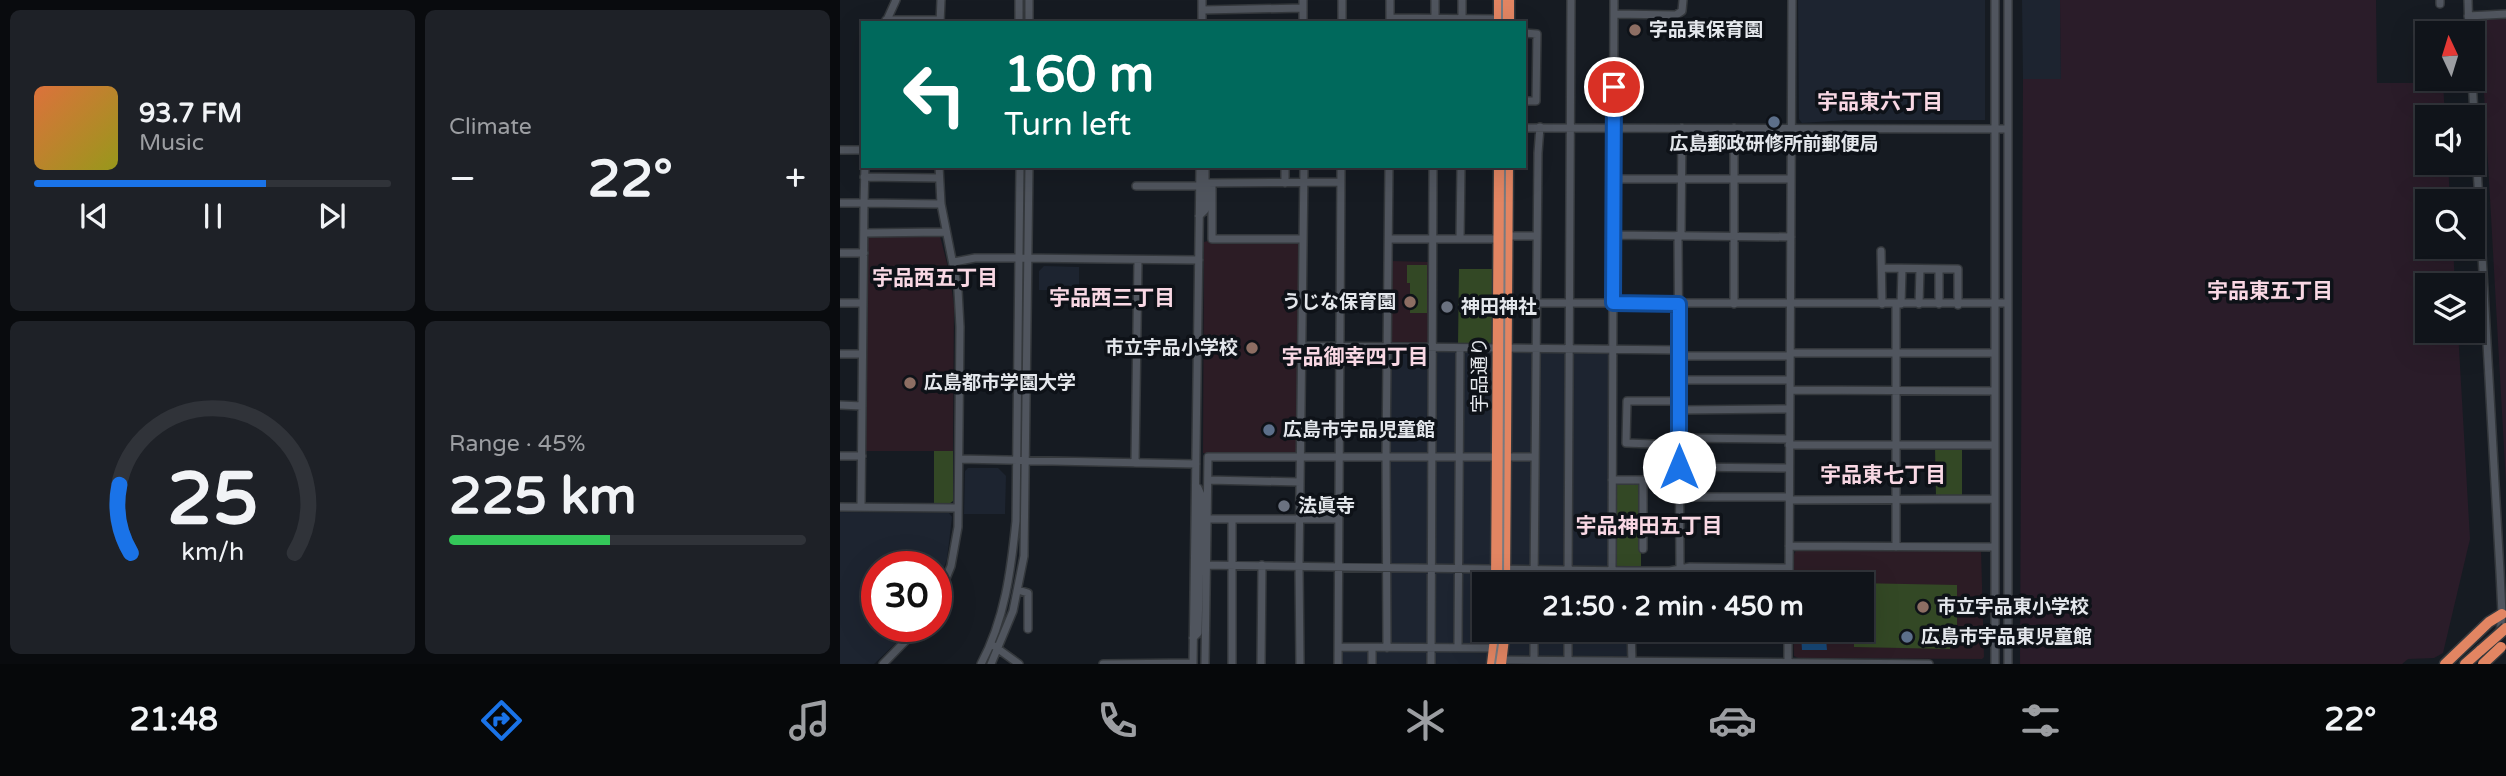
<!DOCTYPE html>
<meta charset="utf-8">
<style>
body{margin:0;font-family:"Varela Round","Noto Sans JP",sans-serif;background:#1e2127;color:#f1f3f6;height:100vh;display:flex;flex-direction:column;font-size:26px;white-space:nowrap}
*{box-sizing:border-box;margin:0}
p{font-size:23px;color:#9c9ea2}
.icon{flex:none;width:38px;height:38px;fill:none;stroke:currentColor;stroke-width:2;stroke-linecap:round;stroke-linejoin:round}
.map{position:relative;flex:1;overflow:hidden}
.side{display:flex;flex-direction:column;gap:10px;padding:10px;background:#090b0e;width:840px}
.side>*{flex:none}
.banner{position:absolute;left:21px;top:21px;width:665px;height:147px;border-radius:0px;box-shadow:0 7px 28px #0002,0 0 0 2px #303339;background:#00695c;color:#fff;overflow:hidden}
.needle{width:46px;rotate:356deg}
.fabs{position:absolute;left:1575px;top:21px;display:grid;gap:14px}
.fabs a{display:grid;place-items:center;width:70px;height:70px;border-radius:0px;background:#10141a;box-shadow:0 7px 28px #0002,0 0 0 2px #303339;font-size:35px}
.speed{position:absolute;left:21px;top:551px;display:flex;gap:14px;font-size:35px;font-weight:700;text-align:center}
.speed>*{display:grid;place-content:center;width:91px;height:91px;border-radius:50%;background:#10141a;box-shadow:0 7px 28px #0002,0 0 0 2px #303339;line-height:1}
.speed .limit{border:10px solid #d22;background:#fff;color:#111}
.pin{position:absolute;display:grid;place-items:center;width:60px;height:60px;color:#fff;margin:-30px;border:4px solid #fff;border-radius:50%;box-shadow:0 2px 7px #0007}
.me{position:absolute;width:77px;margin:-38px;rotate:0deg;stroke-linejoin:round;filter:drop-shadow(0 0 5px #0008)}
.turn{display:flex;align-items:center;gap:24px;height:147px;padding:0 28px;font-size:32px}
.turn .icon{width:91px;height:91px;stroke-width:2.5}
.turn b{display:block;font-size:49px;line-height:60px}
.big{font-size:52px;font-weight:700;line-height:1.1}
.side .widget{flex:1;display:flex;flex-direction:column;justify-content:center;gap:10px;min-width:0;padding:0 24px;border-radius:10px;background:#1e2127}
.side .dial{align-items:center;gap:0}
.dial svg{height:182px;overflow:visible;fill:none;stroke:#303339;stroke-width:7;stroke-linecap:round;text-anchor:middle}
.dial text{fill:#f1f3f6;stroke:none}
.song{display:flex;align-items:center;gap:21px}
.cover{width:84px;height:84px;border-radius:10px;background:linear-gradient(135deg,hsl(20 70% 55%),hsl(60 70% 35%))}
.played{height:7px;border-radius:4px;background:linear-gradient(90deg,#1a73e8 65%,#303339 65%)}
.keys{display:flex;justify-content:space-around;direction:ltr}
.heat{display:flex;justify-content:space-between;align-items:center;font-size:38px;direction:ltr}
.charge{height:10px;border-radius:5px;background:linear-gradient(90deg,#34c759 45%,#303339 0)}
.side .tiles{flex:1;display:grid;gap:10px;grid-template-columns:repeat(2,1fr)}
.trip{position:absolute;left:632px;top:572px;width:402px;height:70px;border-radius:0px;background:#10141a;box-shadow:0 7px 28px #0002,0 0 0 2px #303339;font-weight:700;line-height:70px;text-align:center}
.menu{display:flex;height:112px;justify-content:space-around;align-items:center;background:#06080a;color:#9c9ea2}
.menu .icon{width:49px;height:49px}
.menu .on{color:#1a73e8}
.menu b{font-size:32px;color:#f1f3f6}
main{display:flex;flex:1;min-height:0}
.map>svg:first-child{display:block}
.built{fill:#1d2430}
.industrial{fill:#2a1c29}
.education{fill:#2c1c25}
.green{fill:#334825}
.water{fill:#174877}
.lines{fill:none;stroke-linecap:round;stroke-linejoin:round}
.minor-casing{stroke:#34383c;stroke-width:10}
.highway-casing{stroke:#34383c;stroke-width:13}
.minor{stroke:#50555e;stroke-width:7}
.highway{stroke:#e28562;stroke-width:10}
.tram{stroke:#767a80;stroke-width:2}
.highway-bridge-casing{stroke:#34383c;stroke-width:13;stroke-linecap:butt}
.highway-bridge{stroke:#e28562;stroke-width:10}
.route-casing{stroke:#114b97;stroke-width:18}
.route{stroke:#1a73e8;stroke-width:12}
.education-dot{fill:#8d6e63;stroke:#0e1218;stroke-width:2.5}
.service-dot{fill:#5c6f8a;stroke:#0e1218;stroke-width:2.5}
.worship-dot{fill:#6b7280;stroke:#0e1218;stroke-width:2.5}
.labels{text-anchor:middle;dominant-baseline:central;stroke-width:7;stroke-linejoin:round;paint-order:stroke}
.poi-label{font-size:19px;font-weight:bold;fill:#e4e7ec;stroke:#0e1218;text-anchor:start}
.street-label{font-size:19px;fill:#e4e7ec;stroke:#0e1218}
.neighbourhood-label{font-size:21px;font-weight:bold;fill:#f9d8e4;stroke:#0e1218}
</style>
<main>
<section class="side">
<div class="tiles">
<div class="widget">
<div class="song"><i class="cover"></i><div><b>93.7 FM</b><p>Music</p></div></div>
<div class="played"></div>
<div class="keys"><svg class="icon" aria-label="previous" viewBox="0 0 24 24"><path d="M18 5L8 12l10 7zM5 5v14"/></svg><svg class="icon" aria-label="pause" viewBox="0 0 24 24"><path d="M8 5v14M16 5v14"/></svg><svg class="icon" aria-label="next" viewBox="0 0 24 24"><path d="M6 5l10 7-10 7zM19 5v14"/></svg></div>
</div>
<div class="widget"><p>Climate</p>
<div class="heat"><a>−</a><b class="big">22°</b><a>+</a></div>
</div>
<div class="widget dial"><svg viewBox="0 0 100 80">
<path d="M14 69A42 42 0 1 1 86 69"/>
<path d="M14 69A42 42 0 0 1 9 39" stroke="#1a73e8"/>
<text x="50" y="56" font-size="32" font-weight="700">25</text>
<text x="50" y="72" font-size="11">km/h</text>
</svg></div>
<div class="widget"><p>Range · 45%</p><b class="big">225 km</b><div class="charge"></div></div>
</div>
</section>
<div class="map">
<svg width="1666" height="664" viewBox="0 0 1666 664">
<rect width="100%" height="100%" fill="#161b22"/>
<path class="built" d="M958 0H1145V120H1007L962 123 959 119Z
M1182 0H1220L1221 79H1183Z
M204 266 239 267V291L199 290V271Z
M550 350 771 351 773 571 787 572V584H644V630H792L791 662 858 664H499V647H546Z
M128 468H158L166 476 165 514H124L125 471Z
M0 512 109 513 112 517 107 559 96 589V567H37V626L73 627 34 664H0Z"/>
<path class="industrial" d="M1220 0H1536L1537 83H1603L1605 117H1587V163H1608L1610 201H1587V247H1613L1615 285H1587V331H1618L1630 539 1603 653 1594 658 1568 659 1562 664H1180L1183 79H1221Z
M1666 18V484L1640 20Z"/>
<path class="education" d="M28 235 100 236 110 275 114 306 113 451H26Z
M371 240 460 241V455L363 453 364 242Z
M551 261 589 262 590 341 587 344H553L550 342Z
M956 550H1141L1144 657 1142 659 958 658 954 656 953 630H1022V584H953V557Z"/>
<path class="green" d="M567 265H587V313H570V283H567Z
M619 269H652V342L650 345H618Z
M1095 447H1122V497H1096Z
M94 451H113V501L109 504H94Z
M777 483H797L801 487V568H778L774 565 775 485Z
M1015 583 1117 585V632H1111L1110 649 1014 647V630H1022V584Z"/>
<path class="water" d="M961 634H972V639H986L987 650H962Z"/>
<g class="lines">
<defs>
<path id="minor" d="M179 0V23
M463 0V23
M550 0V20
M1600 0V4
M1628 0 1629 33
M362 10 463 8
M774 14 836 15 842 11 843 0
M1628 16 1666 14
M550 18 659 19
M46 20H100
M46 22 56 0
M595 22V0
M622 22V0
M100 23 101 0
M189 23V0
M362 23V0
M502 23V0
M684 33 697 34 696 101H684
M1632 79 1660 572 1662 614 1660 633
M684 128 1168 129
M0 150H23
M25 166 24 203 101 204
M445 166V183
M24 177 99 178
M773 179H951
M365 183 501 182
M372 183V239H463
M296 186H360
M0 203H24L21 507
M359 216 365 210V166
M24 233 105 232
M773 235 951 237
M838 235 840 569
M841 235 842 128
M668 236H697
M549 239H658
M620 239 621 166
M1041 251 1042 304
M0 253H24
M114 262 135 258H179L359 260
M1042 268 1118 269V305
M0 303H22
M665 303H1168
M894 304V128
M1056 304V547
M1061 304 1062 269
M1079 304 1080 269
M1099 304V269
M462 346 840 350
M950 353H1155
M0 354H22
M840 356H950
M840 380H950
M950 390 1154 391
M0 405 22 406
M840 410 950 409
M840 438 949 439
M840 445 786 443 787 401H840
M949 445H1154
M0 456H22
M119 459 356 464
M295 463 298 261
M839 467 949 468
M368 480 460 482
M772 480H839
M839 497H949
M949 500 1154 499
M0 507 118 508
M367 519H499
M949 546 1154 547
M803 549V480
M361 565 788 571H830L850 567 949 568
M772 571 774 0
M694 584 698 153 700 127
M728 584 731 0
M788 584V571
M949 584 952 0
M178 590 188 593V629
M96 603 111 566 118 527 120 327 118 290 101 204 99 166
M791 630 792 662
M353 638 358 633 361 495 358 488
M154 646 179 664
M499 647 655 648
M618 647 620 348
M547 648 546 457 549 166
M659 660 1089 664
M694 662V630
M948 663V630
M43 664 80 626
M141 664C165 619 171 570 176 521L180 166
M151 664 173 611 184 556 189 166
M263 664 353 663
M353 664 360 166
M365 664 368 457H695
M392 664V519
M421 664 422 565
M460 664 459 566 464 166
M498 664 501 166
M532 664V648
M591 664 593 166
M728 664V630
M1155 664V0
M1168 664V0"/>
<path id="highway" d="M659 0V23
M669 23V0
M656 584 659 166
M665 584 668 166
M652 664 656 630
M661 664 665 630
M1605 664 1649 622 1662 614
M1625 664 1641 650"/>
</defs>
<use href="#minor" class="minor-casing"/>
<use href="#highway" class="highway-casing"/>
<use href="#minor" class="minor"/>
<use href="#highway" class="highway"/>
<path class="tram" d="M662 23V0
M663 584 665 166
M655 664 660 630"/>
<defs>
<path id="highway-bridge" d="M1641 650 1666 628
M1643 664 1661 647"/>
</defs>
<use href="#highway-bridge" class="highway-bridge-casing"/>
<use href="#highway-bridge" class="highway-bridge"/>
</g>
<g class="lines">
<defs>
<path id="route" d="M774 87 773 303 839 304V467"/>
</defs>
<use href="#route" class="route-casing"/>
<use href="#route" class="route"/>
</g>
<g class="education-dot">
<circle cx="795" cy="30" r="7"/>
<circle cx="570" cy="302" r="7"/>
<circle cx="412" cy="348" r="7"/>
<circle cx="70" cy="383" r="7"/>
<circle cx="1083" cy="607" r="7"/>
</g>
<g class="service-dot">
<circle cx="934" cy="122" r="7"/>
<circle cx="429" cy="430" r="7"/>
<circle cx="1067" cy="637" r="7"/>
</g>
<g class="worship-dot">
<circle cx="607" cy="307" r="7"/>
<circle cx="444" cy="506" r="7"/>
</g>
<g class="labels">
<g class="poi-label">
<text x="809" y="30">字品東保育園</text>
<text x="934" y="144" text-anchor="middle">広島郵政研修所前郵便局</text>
<text x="556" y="302" text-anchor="end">うじな保育園</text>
<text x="621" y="307">神田神社</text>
<text x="398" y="348" text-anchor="end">市立宇品小学校</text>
<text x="84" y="383">広島都市学園大学</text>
<text x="443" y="430">広島市宇品児童館</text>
<text x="458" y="506">法眞寺</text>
<text x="1097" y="607">市立宇品東小学校</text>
<text x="1081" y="637">広島市宇品東児童館</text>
</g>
<g class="street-label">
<text transform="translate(640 375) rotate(-90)">宇品通り</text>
</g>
<g class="neighbourhood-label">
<text x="1040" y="102">宇品東六丁目</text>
<text x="95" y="278">宇品西五丁目</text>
<text x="1430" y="291">宇品東五丁目</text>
<text x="272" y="298">宇品西三丁目</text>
<text x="515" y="357">宇品御幸四丁目</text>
<text x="1043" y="475">宇品東七丁目</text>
<text x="809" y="526">宇品神田五丁目</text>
</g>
</g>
</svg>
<div class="fabs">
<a><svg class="needle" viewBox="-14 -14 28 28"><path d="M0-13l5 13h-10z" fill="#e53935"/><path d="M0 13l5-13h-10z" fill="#9c9ea2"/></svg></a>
<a><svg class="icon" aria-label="sound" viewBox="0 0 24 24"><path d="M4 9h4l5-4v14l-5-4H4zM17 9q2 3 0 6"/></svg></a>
<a><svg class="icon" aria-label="search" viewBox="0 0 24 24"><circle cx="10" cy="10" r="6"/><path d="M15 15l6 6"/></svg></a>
<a><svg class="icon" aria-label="layers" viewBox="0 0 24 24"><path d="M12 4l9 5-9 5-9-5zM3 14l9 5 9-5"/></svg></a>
</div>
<div class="speed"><div class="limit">30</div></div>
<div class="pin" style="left:774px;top:87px;background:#d93025"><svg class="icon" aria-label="arrive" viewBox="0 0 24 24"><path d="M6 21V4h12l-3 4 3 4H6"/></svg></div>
<svg class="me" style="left:839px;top:467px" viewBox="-20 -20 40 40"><circle r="19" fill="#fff"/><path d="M0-13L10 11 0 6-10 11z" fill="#1a73e8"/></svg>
<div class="trip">21:50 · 2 min · 450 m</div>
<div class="banner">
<div class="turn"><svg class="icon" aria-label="left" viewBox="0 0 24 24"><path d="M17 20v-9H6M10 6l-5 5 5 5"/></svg><div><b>160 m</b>Turn left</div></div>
</div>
</div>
</main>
<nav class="menu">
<b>21:48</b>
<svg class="icon on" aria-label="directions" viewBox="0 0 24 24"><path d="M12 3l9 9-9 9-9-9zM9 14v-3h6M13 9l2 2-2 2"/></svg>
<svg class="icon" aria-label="music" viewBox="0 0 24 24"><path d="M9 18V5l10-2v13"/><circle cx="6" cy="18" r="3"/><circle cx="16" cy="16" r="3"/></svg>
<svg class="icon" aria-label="phone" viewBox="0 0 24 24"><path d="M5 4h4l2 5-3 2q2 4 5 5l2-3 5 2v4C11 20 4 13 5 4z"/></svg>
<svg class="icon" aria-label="climate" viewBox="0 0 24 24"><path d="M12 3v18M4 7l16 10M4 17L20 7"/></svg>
<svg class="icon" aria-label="car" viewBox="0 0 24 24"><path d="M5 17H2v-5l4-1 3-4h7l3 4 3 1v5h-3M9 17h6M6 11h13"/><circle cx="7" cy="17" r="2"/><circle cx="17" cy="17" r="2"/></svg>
<svg class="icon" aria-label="filters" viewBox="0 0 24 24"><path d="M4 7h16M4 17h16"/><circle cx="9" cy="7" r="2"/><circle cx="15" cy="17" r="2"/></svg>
<b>22°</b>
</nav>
